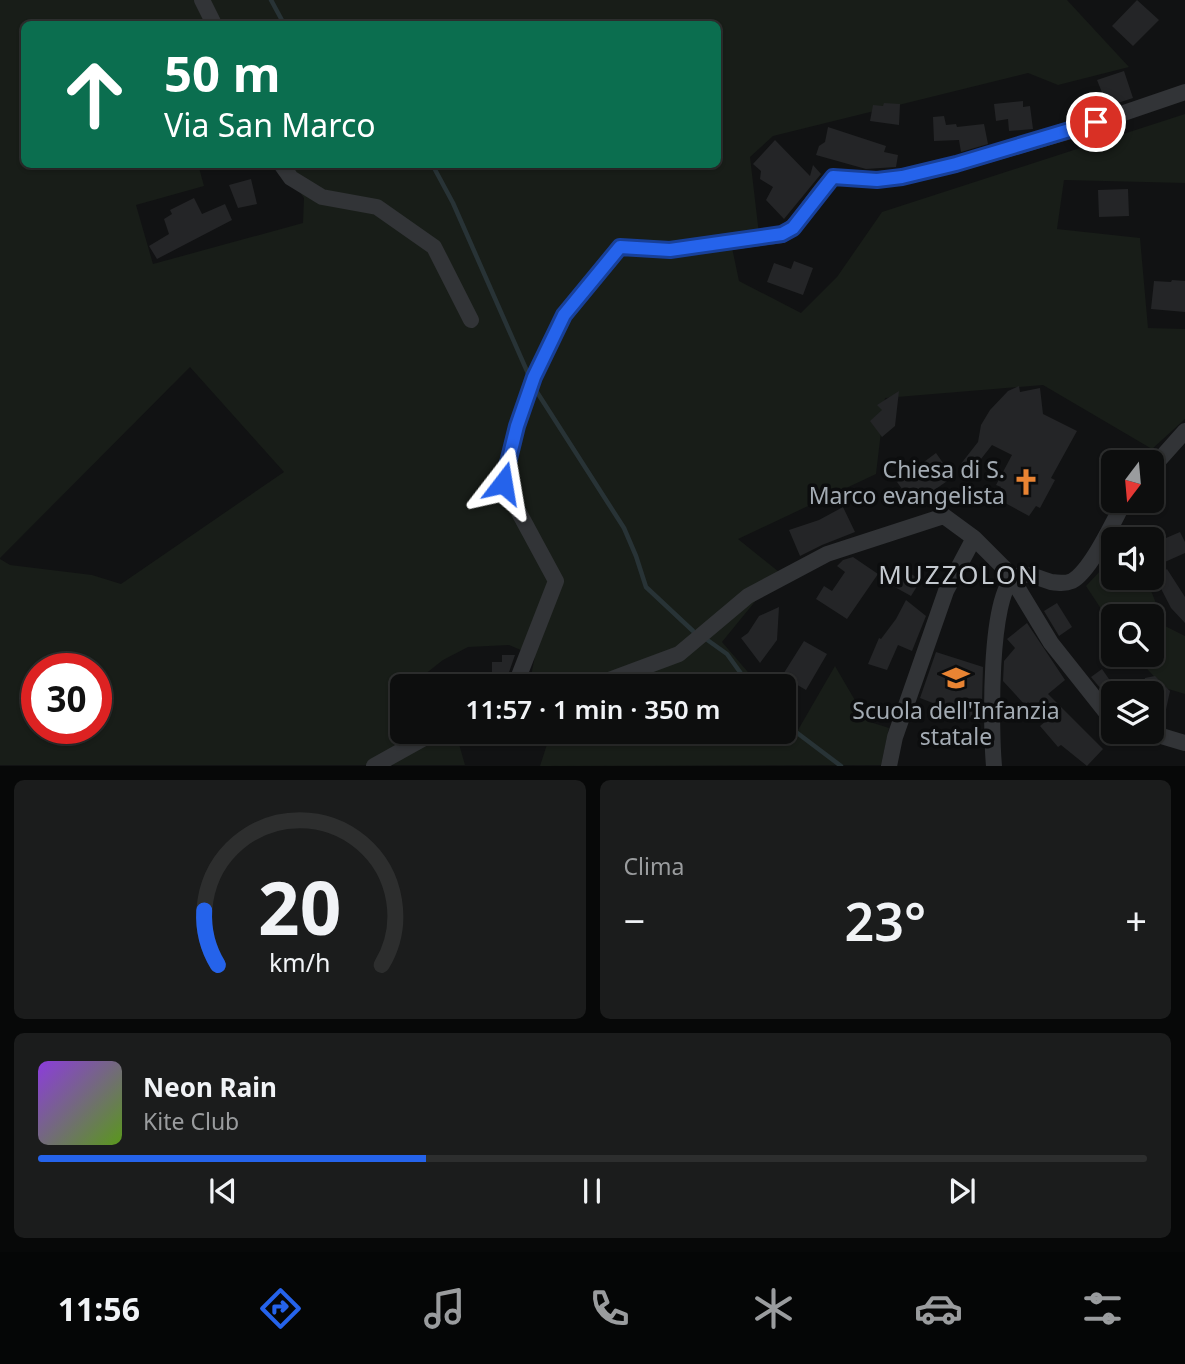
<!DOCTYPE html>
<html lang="it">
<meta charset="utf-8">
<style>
body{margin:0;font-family:"Noto Sans",sans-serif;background:#1b1c1c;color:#f1f3f6;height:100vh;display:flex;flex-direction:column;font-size:26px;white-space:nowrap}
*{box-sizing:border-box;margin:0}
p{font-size:23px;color:#9a9c9e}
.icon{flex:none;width:38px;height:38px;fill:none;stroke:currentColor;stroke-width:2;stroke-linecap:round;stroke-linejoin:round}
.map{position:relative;height:766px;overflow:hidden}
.panel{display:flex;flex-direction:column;gap:14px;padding:14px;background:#070808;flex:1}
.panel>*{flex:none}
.guide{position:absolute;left:21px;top:21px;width:700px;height:147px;border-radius:10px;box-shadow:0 2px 5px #0004,0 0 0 2px #2d2e2e;background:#0b6e4f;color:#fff;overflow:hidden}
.needle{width:46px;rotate:196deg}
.buttons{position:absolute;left:1101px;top:450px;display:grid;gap:14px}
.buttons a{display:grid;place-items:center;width:63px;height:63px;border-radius:10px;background:#0d0e0e;box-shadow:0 2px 5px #0004,0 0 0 2px #2d2e2e;font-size:35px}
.speed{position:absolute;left:21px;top:653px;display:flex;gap:14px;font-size:35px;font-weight:700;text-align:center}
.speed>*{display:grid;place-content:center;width:91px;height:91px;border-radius:50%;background:#0d0e0e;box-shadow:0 2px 5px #0004,0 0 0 2px #2d2e2e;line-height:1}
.speed .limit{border:10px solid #d22;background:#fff;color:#111}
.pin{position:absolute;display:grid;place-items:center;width:60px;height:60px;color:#fff;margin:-30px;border:4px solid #fff;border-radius:50%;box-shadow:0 2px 7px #0007}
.me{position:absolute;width:77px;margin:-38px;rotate:14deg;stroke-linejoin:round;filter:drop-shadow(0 0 5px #0008)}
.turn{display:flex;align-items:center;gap:24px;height:147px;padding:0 28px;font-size:32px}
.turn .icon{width:91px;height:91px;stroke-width:2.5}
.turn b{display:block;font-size:49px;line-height:60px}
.big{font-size:52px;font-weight:600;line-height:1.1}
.panel .card{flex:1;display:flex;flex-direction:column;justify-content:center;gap:10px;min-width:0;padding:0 24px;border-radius:10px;background:#1b1c1c}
.panel .dial{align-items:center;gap:0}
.dial svg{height:182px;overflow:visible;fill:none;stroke:#2d2e2e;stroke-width:7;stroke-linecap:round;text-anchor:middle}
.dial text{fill:#f1f3f6;stroke:none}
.song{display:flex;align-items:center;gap:21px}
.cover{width:84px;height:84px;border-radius:10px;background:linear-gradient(135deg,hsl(270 70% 55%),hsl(90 70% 35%))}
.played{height:7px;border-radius:4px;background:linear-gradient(90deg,#2563eb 35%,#2d2e2e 35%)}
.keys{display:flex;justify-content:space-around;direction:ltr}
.heat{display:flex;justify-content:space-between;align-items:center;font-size:38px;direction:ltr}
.panel .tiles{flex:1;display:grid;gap:14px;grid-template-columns:1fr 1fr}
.card:last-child{grid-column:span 2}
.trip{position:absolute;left:390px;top:674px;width:406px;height:70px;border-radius:10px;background:#0d0e0e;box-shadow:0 2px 5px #0004,0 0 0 2px #2d2e2e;font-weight:600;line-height:70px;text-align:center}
.tab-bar{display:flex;height:112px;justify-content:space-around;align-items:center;background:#050606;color:#9a9c9e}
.tab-bar .icon{width:49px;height:49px}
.tab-bar .active{color:#2563eb}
.tab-bar b{font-size:32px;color:#f1f3f6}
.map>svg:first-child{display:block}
.green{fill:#181d18;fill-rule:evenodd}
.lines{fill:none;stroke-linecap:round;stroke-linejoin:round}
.stream{stroke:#283336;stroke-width:4.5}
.building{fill:#242527}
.minor{stroke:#323437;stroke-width:16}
.route-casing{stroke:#184099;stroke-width:18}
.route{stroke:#2563eb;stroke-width:12}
.labels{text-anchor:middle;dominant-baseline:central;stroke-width:7;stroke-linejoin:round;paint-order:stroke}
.poi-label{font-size:23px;fill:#a3abb3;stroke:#0c0d0e;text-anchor:end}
.quarter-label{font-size:26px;letter-spacing:2px;fill:#c4c9cf;stroke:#0c0d0e}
</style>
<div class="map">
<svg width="1185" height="766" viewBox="0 0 1185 766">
<rect width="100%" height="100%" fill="#111213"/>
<path class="green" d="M0 0H1067L1129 67 1058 85 1028 73 773 136 750 157 759 234 730 238 739 281 801 313 837 277 882 212 1185 114V183L1064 180 1057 229 1140 238 1148 328 1185 329V419L1152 449 1043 385 885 398 876 474 738 539 779 572 722 642 760 686H529L535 656 509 645 468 647 443 660 415 682 413 686H402V732L459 744 465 765H0V559L10 565 92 575 121 584 284 472 190 367 0 558ZM24 24H718V164L281 165 304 198 303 223 153 264 136 205 204 186 198 164H24ZM37 668H96V728H37Z
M1113 548V578H1146L1165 626 1185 636V694L1165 688 1134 655 1152 654V616H1113V627L1086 586 1102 569Z
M835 666 867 721 889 728 881 765 540 766 551 732H784V714L798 730Z"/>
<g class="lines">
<path class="stream" d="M271 0 284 24
M432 164 453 203 530 378
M535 389 624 528 636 556 646 587 693 631
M706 639 727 654 750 686
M784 723 841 766"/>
</g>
<path class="building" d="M1137 0 1159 20 1133 46 1112 26Z
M1124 71 1133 98 1087 113 1084 100 1103 95 1097 80Z
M1023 101V107L1030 106 1033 129 1009 131 1008 119 996 121 994 104Z
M884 103 900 104 899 125 870 121 873 105 883 106Z
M944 116 946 125 956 124 957 127 984 124 988 144 961 152 959 140 934 141 933 117Z
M828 127 886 146 884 152 898 155 896 167 866 169 816 155 819 146 825 142Z
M775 140 810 176 813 165 821 174 784 219 766 200 773 187 760 179 761 171 753 164Z
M251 179 257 204 238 208 229 185Z
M1128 189 1129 216 1099 217 1098 190Z
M194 198 202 214 225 204 232 220 157 259 149 246 169 234 164 219 172 214 170 210Z
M794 261 813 268 803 295 767 282 774 263 791 269Z
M1172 280 1185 281V312L1151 309 1154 281 1171 282Z
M1019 386 1020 392 1040 388 1043 414 1077 431 1051 478 1055 480 1040 508 1036 506 1029 516 996 498 1001 487 996 485 1012 455 992 445 970 473 960 465 978 442 981 425 990 410 1008 391Z
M899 391 895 426 882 437 870 421 882 410 877 405Z
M936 453 953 477 917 502 914 498 910 500 897 482Z
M843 507 855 532 822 545 800 556 789 530 819 520Z
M1180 532 1185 542V553L1158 565 1152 544Z
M853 557 878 574 847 619 816 599 824 586 832 591 845 572 837 566 843 560Z
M903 569 921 580 911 596 893 586Z
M1167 569 1185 597V623L1171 608 1155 577Z
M906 600 926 616 912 651 898 645 887 670 868 664 879 638 881 639 896 619Z
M1057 603 1072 627 1059 636 1044 611Z
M779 607 777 640 760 663 741 638 748 633 759 616Z
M1027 623 1065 680 1048 694 1103 749 1087 766 1061 745 1058 747 1040 726 1047 720 1028 702 1025 705 1003 681 1004 661 1015 648 1007 639Z
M804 641 827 654 806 690 782 676Z
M936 652 983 667 982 702 976 720 920 698Z
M502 655H515L508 675H492V662H502Z
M1102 669 1111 682 1101 689 1091 677Z
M1155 676 1170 691 1165 714 1152 709V693H1141L1145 678Z"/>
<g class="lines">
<path class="minor" d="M202 0 214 24
M281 164 291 178 322 197 377 207 434 247 471 320
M1152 468 1185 431
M515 686 556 581 503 483 517 426 534 377 564 315 620 247 670 250 782 235C804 221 814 194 833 177L877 180 902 177 956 164 1074 130 1185 92
M593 686 679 654 748 596 827 554 944 516 974 538 1008 572 1051 643 1105 711 1113 717
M1148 732 1185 743
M374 766 426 737 455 732
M889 766 895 737 946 591 974 538
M994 766C991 734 988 593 1015 577 1026 571 1040 579 1051 582 1058 583 1065 584 1072 581 1091 571 1114 520 1125 500"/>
</g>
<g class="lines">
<defs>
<path id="route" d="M503 483 517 426 534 377 564 315 620 247 670 250 782 234 793 228 833 177 877 180 902 177 956 164 1096 122"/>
</defs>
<use href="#route" class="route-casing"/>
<use href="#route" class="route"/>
</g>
<defs>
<symbol id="church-bare" viewBox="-9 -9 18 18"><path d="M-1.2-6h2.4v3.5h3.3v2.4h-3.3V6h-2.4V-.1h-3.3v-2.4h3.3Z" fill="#e98433" stroke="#0c0d0e" stroke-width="2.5" paint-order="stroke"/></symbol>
<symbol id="school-bare" viewBox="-9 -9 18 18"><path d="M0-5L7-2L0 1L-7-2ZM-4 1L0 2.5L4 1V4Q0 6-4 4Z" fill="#e98433" stroke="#0c0d0e" stroke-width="2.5" paint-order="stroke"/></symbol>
</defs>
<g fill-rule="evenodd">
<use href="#church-bare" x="1007" y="463" width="38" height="38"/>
<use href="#school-bare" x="937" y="659" width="38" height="38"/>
</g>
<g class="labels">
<g class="poi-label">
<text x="1005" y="469">Chiesa di S.<tspan x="1005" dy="26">Marco evangelista</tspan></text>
<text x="956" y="710" text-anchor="middle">Scuola dell'Infanzia<tspan x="956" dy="26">statale</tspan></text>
</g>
<g class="quarter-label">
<text x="959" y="574">MUZZOLON</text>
</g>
</g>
</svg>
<div class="buttons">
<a><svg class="needle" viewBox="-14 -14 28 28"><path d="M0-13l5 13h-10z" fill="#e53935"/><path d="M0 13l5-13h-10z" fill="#9a9c9e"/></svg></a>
<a><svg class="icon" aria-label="sound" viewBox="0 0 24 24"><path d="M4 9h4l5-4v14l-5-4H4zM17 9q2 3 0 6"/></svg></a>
<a><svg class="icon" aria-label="search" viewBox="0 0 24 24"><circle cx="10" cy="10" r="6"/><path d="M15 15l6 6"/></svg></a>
<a><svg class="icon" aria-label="layers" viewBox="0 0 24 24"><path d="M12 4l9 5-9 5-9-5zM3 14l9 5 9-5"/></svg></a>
</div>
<div class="speed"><div class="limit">30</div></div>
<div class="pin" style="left:1096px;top:122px;background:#d93025"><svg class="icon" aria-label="arrive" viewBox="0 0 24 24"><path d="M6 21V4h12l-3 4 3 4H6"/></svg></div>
<svg class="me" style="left:503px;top:483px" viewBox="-20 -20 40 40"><path d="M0-17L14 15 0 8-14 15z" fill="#2563eb" stroke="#fff" stroke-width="4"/></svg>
<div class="trip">11:57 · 1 min · 350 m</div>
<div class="guide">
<div class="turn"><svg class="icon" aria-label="ahead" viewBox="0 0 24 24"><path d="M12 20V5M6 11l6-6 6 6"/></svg><div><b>50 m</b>Via San Marco</div></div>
</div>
</div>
<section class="panel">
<div class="tiles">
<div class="card dial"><svg viewBox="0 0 100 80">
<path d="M14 69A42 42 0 1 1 86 69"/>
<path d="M14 69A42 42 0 0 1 8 45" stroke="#2563eb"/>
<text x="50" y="56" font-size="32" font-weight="700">20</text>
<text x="50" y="72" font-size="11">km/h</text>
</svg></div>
<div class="card"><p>Clima</p>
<div class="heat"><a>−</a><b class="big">23°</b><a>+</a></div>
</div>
<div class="card">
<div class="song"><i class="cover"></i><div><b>Neon Rain</b><p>Kite Club</p></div></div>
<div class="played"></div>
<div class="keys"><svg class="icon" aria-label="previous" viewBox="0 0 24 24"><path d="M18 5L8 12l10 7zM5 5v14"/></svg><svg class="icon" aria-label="pause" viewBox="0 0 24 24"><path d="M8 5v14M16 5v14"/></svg><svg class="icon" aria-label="next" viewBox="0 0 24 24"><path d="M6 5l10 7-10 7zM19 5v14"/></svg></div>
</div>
</div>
</section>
<nav class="tab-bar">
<b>11:56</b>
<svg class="icon active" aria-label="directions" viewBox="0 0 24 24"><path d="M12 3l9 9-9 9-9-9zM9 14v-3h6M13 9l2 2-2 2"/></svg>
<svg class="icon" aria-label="music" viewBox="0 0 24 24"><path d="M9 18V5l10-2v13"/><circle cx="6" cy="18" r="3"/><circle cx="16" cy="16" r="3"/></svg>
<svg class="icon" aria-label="phone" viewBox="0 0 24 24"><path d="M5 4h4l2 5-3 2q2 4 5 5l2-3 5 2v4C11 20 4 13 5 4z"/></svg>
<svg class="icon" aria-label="climate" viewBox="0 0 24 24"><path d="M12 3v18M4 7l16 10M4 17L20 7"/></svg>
<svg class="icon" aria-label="car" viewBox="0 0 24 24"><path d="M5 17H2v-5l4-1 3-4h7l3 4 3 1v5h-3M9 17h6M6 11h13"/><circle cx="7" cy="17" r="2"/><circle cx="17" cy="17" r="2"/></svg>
<svg class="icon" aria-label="filters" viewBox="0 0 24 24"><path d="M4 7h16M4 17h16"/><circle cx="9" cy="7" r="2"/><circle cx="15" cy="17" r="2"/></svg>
</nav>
